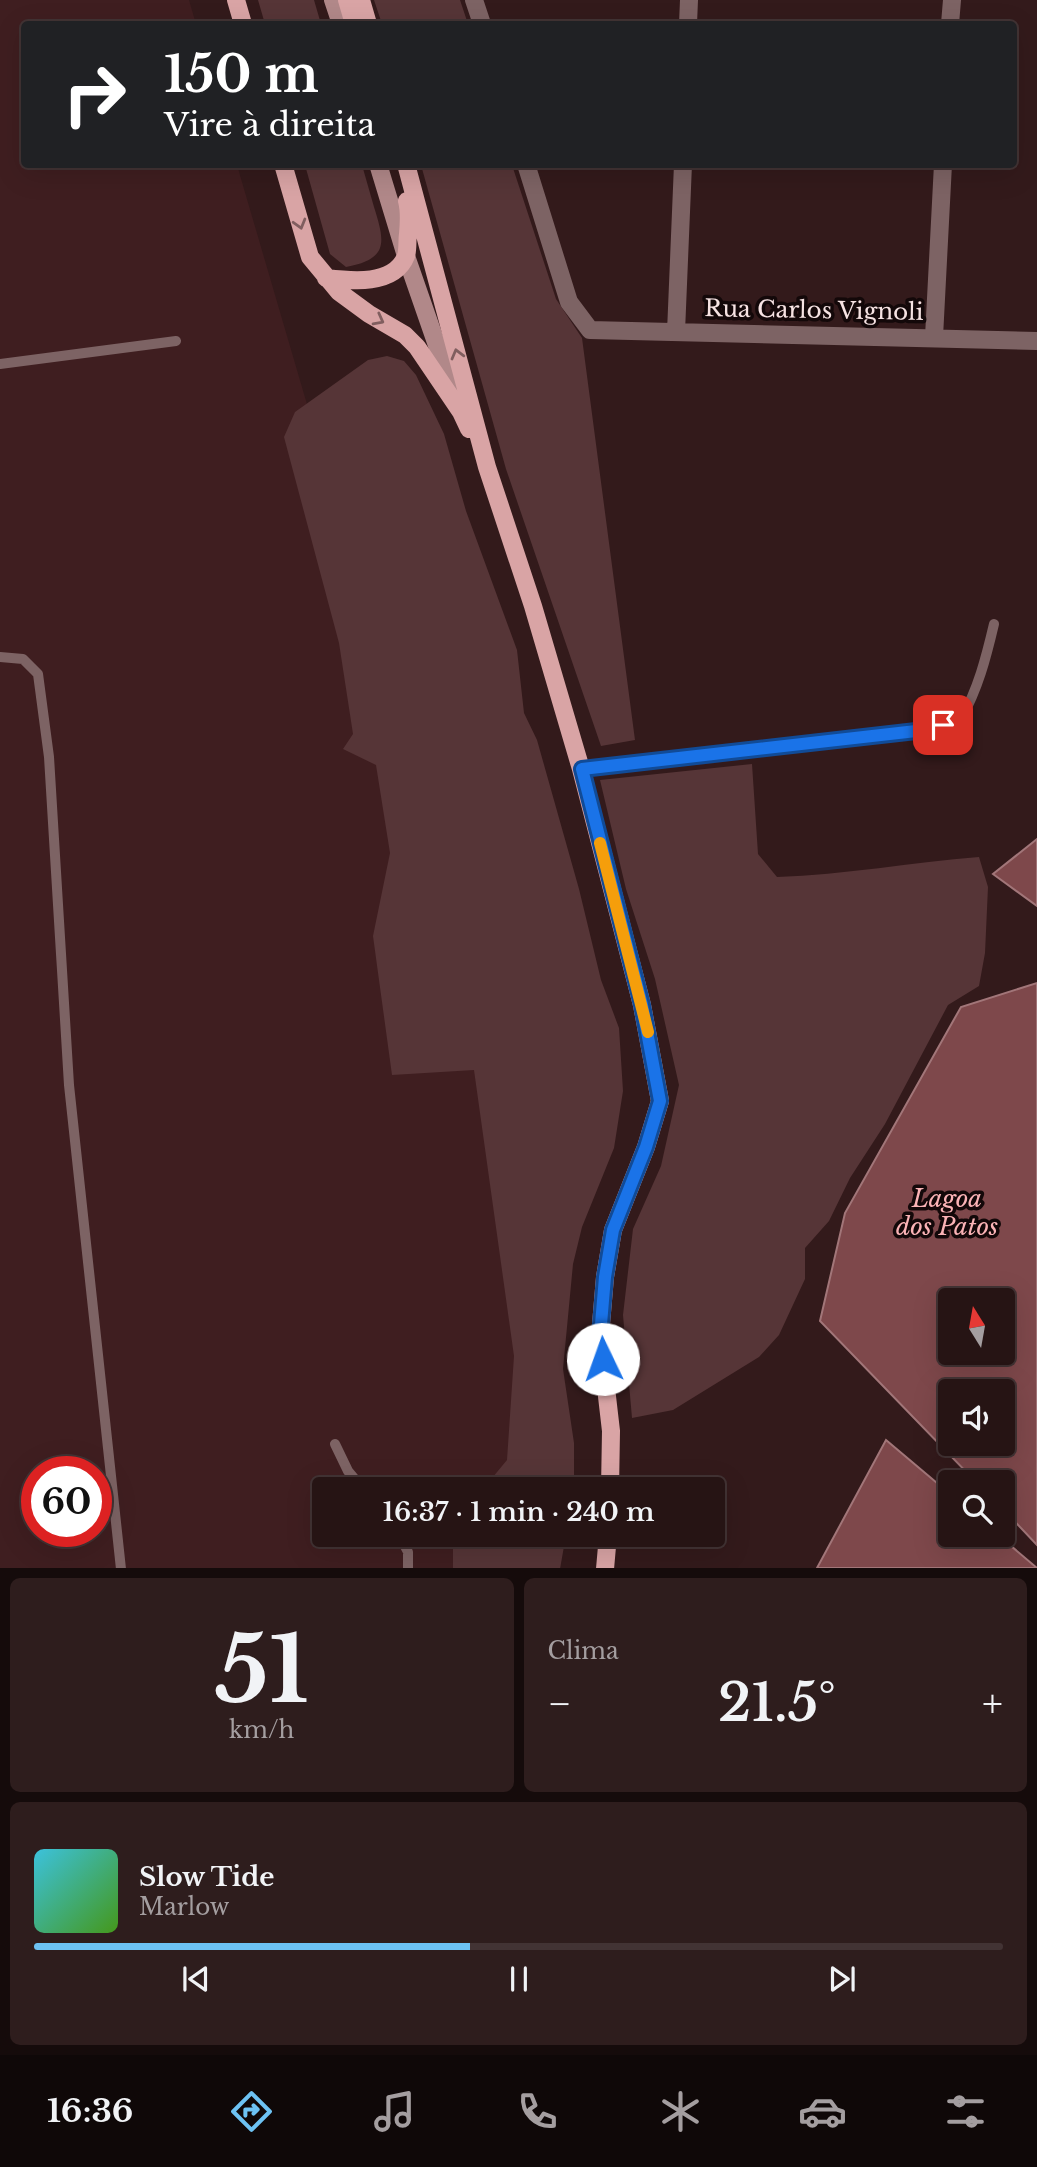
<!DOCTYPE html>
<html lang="pt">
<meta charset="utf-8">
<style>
body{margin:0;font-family:"Libre Baskerville",serif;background:#2e1d1d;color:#f1f3f6;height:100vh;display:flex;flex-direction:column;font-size:26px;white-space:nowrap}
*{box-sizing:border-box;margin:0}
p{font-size:23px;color:#a49ea0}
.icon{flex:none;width:38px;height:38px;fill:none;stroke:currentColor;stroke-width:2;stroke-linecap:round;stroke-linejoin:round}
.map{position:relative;height:1568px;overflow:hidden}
.sheet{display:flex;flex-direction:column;gap:10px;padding:10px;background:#150b0b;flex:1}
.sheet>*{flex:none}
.banner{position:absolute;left:21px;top:21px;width:996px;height:147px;border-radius:7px;box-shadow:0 7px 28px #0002,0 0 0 2px #423334;background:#202124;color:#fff;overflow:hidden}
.needle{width:46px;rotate:349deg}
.fabs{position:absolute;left:938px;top:1288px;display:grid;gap:14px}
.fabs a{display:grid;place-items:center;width:77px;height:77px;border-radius:7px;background:#261414;box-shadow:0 7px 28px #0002,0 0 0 2px #423334;font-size:35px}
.speed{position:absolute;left:21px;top:1456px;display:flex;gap:14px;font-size:35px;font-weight:700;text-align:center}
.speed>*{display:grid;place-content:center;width:91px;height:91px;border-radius:50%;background:#261414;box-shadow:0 7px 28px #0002,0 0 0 2px #423334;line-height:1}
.speed .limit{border:10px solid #d22;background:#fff;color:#111}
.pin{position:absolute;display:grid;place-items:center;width:60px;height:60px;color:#fff;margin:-30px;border-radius:14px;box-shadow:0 4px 10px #0006}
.me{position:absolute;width:77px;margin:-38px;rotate:357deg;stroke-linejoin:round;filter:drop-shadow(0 0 5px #0008)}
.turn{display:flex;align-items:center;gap:24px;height:147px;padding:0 28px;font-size:32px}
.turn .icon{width:91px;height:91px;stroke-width:2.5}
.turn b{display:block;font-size:49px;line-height:60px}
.big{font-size:52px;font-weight:600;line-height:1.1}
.sheet .card{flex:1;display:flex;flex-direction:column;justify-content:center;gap:10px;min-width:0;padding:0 24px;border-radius:10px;background:#2e1d1d}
.sheet .dial{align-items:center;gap:0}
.dial b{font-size:91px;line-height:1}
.song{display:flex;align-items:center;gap:21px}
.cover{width:84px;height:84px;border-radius:10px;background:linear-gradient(135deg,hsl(190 70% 55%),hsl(100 70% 35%))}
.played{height:7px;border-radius:4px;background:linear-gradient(90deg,#6dc2f3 45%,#423334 45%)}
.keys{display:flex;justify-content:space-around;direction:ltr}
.heat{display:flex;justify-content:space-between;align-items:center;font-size:38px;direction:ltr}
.sheet .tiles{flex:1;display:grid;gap:10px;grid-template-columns:1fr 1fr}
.card:last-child{grid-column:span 2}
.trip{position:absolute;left:312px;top:1477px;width:413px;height:70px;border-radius:7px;background:#261414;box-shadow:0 7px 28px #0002,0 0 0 2px #423334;font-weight:600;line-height:70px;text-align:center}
.dock{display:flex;height:112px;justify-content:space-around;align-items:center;background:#0f0808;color:#a49ea0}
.dock .icon{width:49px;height:49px}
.dock .current{color:#6dc2f3}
.dock b{font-size:32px;color:#f1f3f6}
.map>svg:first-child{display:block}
.built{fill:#3f1e20;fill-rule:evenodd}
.green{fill:#563537}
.water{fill:#7e484b;stroke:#a27679;stroke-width:2;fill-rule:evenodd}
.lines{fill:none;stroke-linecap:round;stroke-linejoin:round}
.lane{stroke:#7d6364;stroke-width:10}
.street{stroke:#7d6364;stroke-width:18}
.secondary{stroke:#b18889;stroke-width:18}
.primary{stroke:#d9a4a5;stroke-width:18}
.oneway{stroke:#805e5f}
.route-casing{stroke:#114b97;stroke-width:18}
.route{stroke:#1a73e8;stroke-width:12}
.slow{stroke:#f59e0b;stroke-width:12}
.labels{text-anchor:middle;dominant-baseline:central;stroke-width:7;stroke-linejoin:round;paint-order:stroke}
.street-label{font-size:23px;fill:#f6e3e3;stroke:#130809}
.water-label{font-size:24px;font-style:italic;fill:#fbb3b6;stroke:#130809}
</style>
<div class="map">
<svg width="1037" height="1569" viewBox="0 0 1037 1569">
<rect width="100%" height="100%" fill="#331a1b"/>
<path class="built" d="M0 0H189L196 24H24V164L237 165 505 1081 524 1489H324V1535H524L516 1568 0 1569ZM37 1472H96V1531H37Z"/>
<path class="green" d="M258 0H314L321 24H265Z
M374 0H460L468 24H382Z
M305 165H362C366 179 370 193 374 207 385 242 389 259 346 267L330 254Z
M421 165H512L556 299 582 338 635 740 601 746 506 469Z
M387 356 404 361 416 375 444 434 466 511 517 650 524 713 537 740 579 889 601 980 619 1028 623 1091 614 1148 582 1227 573 1264 563 1369 574 1443V1489H483L507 1460 514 1356 474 1070 392 1075 373 936 390 853 376 765 343 749 353 734 339 643 284 437 295 412 368 360Z
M752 764 758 854 777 877C845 875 912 862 979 857L988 887 985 953 979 986 948 1005 885 1124 850 1178 829 1221 805 1248V1279L779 1335 759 1357 673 1410 632 1418 623 1315 633 1229 661 1166 679 1085 655 979 626 889 600 780Z
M453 1535H566L560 1569 453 1568Z"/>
<path class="water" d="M1037 839V906L993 874Z
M1037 983V1545L1003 1509V1482H976L820 1321 845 1213 961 1007ZM950 1300H1003V1353H950ZM950 1391H1003V1444H950Z
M886 1440 950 1494V1535H998L1037 1568H817Z"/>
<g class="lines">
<path class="lane" d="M0 364 176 341
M0 657 23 659 38 674 49 757 69 1085 121 1569
M581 769 925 730 961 719C978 689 986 658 994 624
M335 1444 348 1471 363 1489
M399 1535 408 1552V1569"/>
<path class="street" d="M474 0 482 24
M688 24 689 0
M950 24 952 0
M526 164 569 302 590 330 1037 341
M676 332 683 164
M934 337 943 164"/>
<path class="secondary" d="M333 0 341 24
M378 164 406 256 456 400"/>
<path class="primary" d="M236 0 243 24
M347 0 354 24
M361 0 368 24
M283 164 310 257 339 292 369 314 405 335 417 347 461 412 469 429
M406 164 487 467 533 606 581 769 642 1005 660 1101 646 1147 613 1230 605 1277 600 1336 611 1431 610 1489
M326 278C351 281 394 286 406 256 408 250 407 240 408 234 409 223 410 212 407 201
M605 1569 608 1535"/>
</g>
<defs><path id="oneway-chevron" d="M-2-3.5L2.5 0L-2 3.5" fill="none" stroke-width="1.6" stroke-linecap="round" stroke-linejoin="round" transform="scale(1.75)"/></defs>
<g class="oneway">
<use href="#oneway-chevron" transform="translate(300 224) rotate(74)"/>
<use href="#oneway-chevron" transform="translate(379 320) rotate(28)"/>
<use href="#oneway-chevron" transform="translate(457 354) rotate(-105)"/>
</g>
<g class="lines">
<defs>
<path id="route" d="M603 1359 600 1336 605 1277 613 1230 646 1147 660 1101 642 1005 582 769 925 730 943 725"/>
</defs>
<use href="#route" class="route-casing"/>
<use href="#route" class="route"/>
<path class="slow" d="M600 843 648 1032"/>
</g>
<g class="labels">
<g class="street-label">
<text transform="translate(814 310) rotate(1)">Rua Carlos Vignoli</text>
</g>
<g class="water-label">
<text x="947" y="1198">Lagoa<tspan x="947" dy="28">dos Patos</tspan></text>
</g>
</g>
</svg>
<div class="fabs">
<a><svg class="needle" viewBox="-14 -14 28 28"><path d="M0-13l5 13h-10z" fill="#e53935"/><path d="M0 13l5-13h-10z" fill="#a49ea0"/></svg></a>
<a><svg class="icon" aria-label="sound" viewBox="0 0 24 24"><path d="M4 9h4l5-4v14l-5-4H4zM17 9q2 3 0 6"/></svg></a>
<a><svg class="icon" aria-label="search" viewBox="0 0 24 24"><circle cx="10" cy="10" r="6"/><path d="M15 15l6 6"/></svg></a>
</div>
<div class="speed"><div class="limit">60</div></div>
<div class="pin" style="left:943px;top:725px;background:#d93025"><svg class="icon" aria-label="arrive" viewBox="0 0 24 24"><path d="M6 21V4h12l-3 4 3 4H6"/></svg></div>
<svg class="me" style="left:603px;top:1359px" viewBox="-20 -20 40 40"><circle r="19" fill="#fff"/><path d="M0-13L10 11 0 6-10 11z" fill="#1a73e8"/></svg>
<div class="trip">16:37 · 1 min · 240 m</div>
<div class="banner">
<div class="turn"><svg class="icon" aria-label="right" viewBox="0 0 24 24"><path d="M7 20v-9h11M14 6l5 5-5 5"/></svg><div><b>150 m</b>Vire à direita</div></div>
</div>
</div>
<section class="sheet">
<div class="tiles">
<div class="card dial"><b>51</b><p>km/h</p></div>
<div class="card"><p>Clima</p>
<div class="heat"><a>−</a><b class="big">21.5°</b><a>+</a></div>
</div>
<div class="card">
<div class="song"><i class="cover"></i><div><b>Slow Tide</b><p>Marlow</p></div></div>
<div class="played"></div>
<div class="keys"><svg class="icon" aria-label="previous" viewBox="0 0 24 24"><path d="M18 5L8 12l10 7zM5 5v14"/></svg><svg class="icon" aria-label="pause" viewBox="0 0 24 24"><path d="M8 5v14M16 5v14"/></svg><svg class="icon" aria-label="next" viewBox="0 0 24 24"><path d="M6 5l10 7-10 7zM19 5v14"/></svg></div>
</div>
</div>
</section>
<nav class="dock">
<b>16:36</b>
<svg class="icon current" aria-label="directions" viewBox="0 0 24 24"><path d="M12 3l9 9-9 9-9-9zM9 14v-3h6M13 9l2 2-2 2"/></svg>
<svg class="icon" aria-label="music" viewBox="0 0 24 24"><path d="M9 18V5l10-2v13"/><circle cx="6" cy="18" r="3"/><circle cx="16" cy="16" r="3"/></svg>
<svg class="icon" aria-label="phone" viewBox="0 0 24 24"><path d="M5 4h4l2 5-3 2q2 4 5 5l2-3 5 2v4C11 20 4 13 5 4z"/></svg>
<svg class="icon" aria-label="climate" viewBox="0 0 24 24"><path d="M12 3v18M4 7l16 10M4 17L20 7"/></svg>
<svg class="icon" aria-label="car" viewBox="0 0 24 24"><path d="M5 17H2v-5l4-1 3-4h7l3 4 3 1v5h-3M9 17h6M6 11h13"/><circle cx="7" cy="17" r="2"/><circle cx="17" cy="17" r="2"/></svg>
<svg class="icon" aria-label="filters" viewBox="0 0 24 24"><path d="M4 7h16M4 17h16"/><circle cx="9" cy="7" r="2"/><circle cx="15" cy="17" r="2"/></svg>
</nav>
